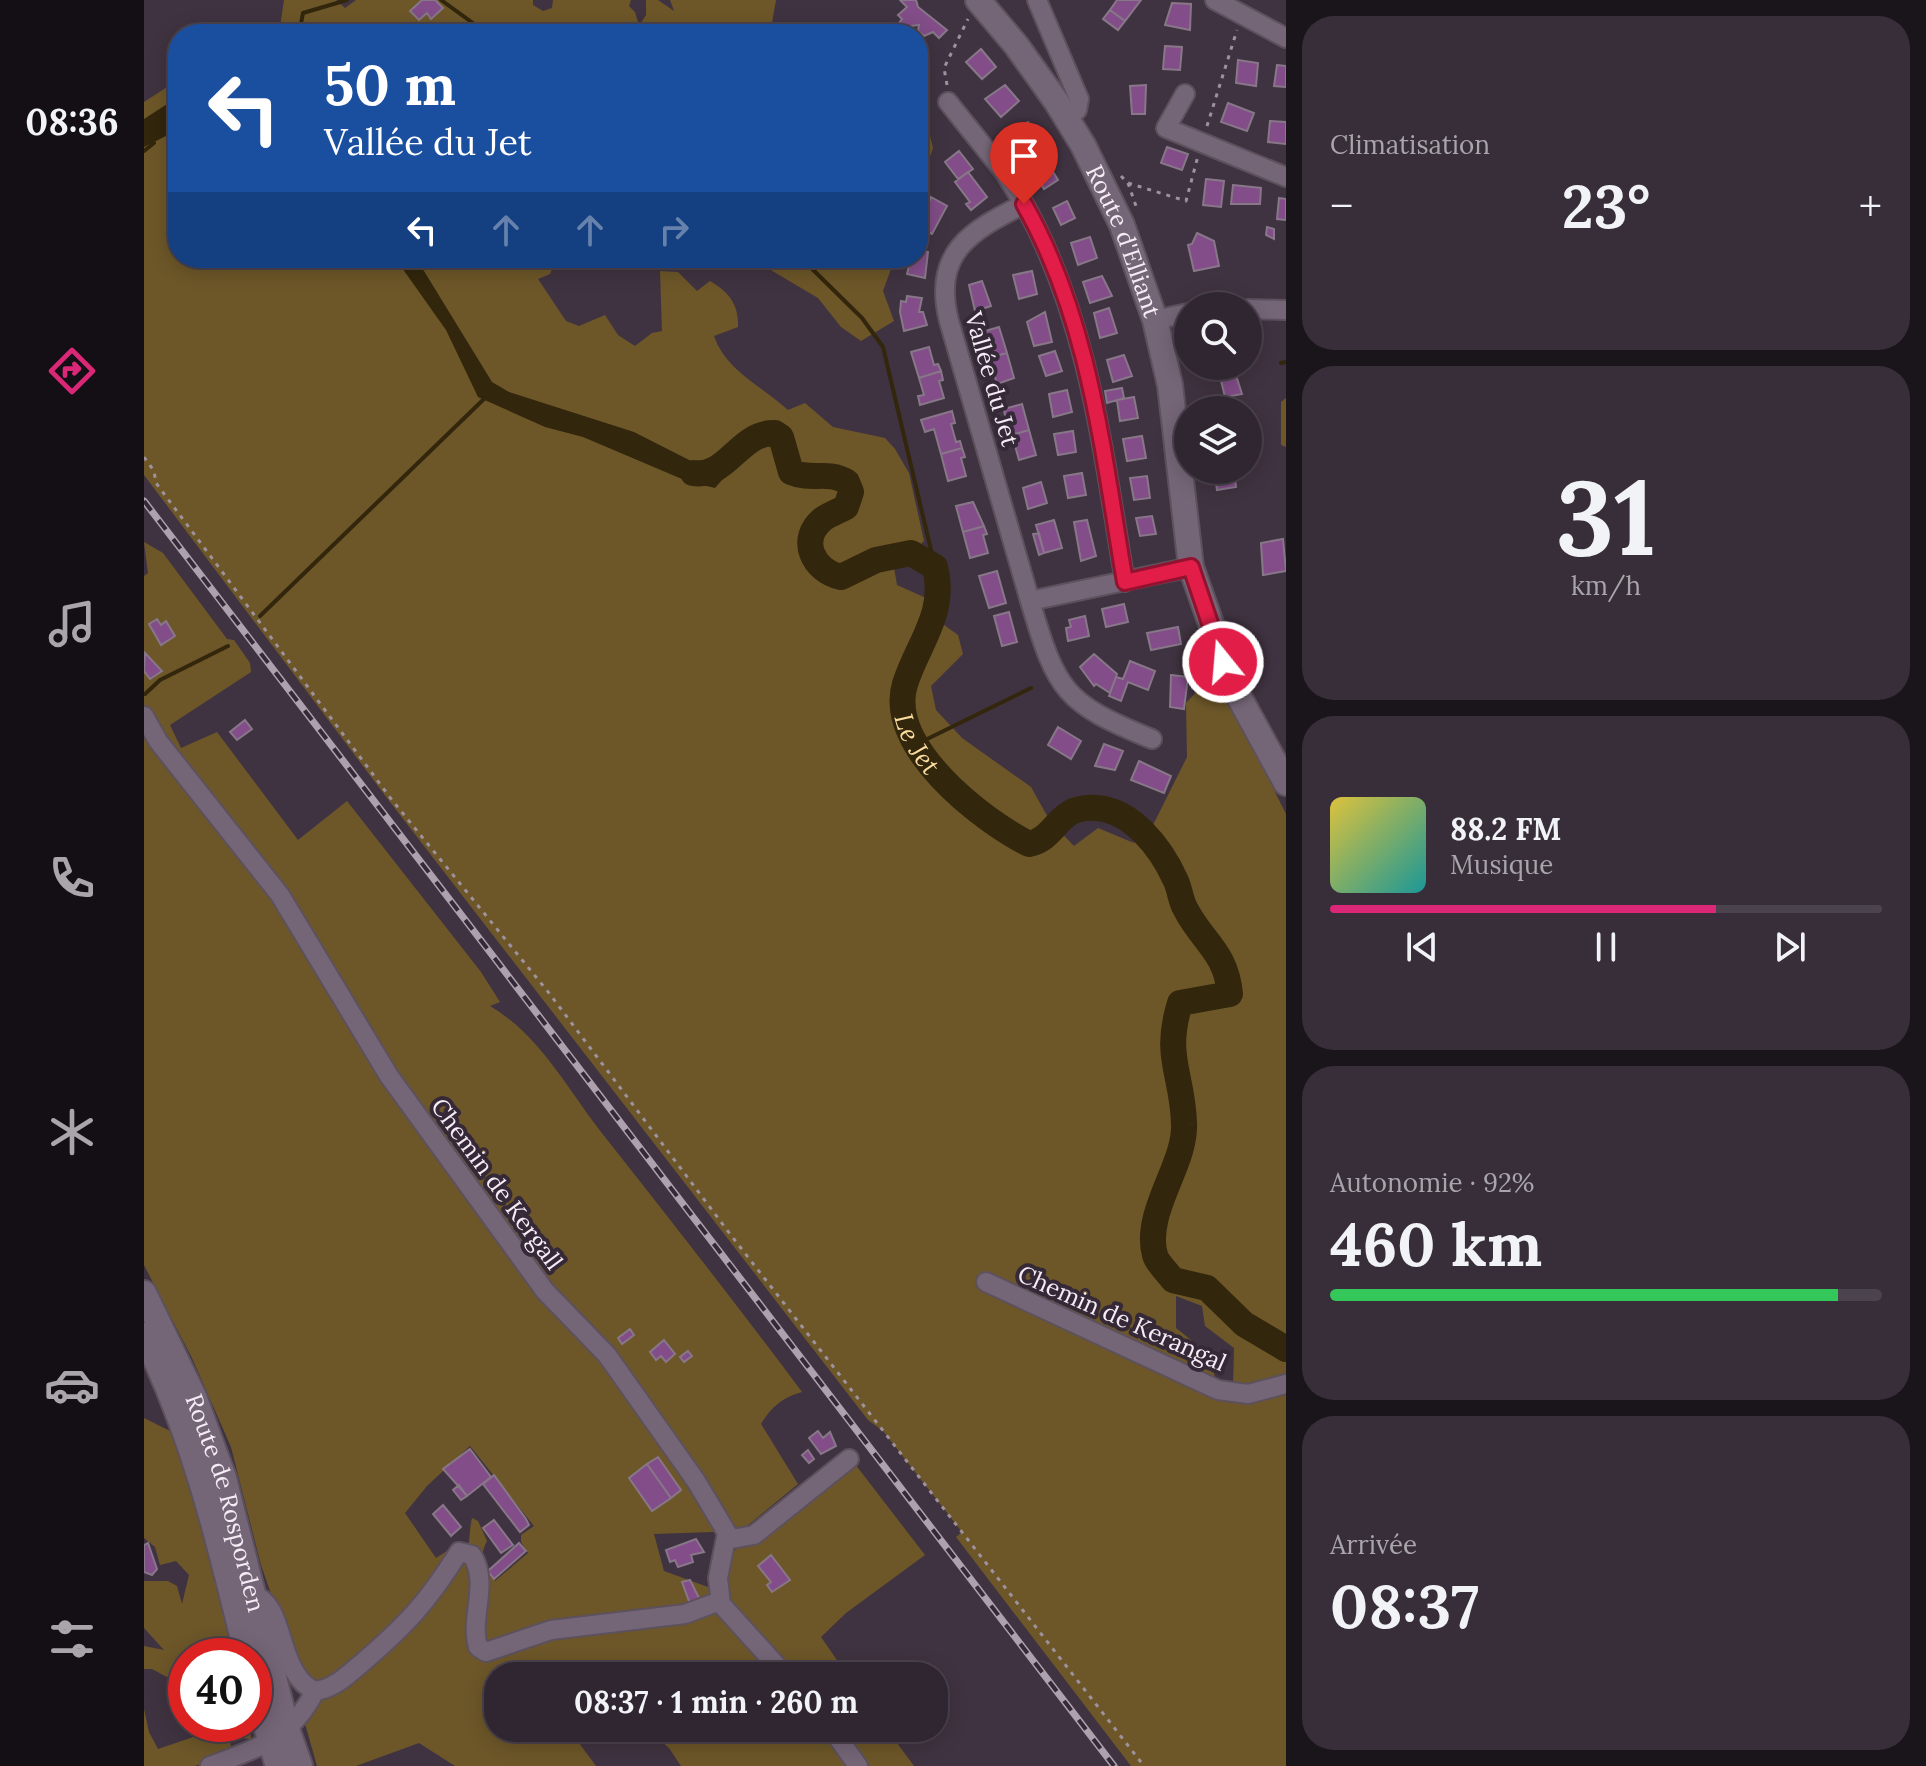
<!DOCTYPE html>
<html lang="fr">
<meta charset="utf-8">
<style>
body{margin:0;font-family:Lora,serif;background:#382e39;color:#f1f3f6;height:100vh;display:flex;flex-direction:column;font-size:30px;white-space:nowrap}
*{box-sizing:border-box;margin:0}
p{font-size:26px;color:#a8a5ab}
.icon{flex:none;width:44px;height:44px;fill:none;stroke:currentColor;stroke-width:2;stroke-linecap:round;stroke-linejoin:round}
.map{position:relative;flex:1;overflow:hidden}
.side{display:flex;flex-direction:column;gap:16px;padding:16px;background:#1a151b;width:640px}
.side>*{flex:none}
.banner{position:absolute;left:24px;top:24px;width:760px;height:244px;border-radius:32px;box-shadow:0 4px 20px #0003,0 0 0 2px #4b434d;background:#1a4fa0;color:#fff;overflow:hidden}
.fabs{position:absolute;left:1030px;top:292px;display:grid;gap:16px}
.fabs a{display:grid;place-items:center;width:88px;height:88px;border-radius:50%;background:#302631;box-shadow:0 4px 20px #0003,0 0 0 2px #4b434d;font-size:40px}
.speed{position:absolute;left:24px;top:1638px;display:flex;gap:16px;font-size:40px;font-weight:700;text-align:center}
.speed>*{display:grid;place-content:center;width:104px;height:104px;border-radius:50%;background:#302631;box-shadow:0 4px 20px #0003,0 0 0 2px #4b434d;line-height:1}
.speed .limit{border:12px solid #d22;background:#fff;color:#111}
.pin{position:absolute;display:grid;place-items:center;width:68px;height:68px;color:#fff;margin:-82px -34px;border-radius:50% 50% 50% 0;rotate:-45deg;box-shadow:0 0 8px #0007}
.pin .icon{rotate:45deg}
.me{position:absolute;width:88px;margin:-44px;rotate:343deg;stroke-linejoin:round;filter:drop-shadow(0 0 6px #0008)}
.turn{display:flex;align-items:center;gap:28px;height:168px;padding:0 24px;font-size:36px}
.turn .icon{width:104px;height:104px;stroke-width:2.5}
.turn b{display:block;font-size:56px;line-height:68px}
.lanes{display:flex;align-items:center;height:76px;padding:0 24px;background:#0003;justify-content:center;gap:40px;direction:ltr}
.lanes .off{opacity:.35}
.big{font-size:60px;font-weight:700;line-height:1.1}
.side .tile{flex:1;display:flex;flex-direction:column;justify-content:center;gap:12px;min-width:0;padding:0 28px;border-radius:32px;background:#382e39}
.side .dial{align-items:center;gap:0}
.dial b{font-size:104px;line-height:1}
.song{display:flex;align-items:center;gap:24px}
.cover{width:96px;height:96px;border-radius:12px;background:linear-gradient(135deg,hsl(50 70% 55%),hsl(180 70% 35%))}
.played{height:8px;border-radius:4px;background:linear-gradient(90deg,#db2777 70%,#4b434d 70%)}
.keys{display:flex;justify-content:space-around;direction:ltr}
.heat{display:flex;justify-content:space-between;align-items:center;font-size:44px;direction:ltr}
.charge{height:12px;border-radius:6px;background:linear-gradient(90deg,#34c759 92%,#4b434d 0)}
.trip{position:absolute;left:340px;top:1662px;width:464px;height:80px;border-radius:32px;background:#302631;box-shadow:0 4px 20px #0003,0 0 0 2px #4b434d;font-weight:700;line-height:80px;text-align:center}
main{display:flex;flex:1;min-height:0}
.dock{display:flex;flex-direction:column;width:144px;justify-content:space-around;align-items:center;background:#130f14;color:#a8a5ab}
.dock .icon{width:56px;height:56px}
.dock .on{color:#db2777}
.dock b{font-size:36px;color:#f1f3f6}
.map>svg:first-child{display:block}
.green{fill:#6d5729;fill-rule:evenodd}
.water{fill:#32260c}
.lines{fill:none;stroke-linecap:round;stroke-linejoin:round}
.stream{stroke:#32260c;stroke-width:4}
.river{stroke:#32260c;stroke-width:26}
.building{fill:#824d88;stroke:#877788;stroke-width:2}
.street-casing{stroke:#5c515d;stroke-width:22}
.secondary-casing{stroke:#5c515d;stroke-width:28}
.path{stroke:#9d929d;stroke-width:3;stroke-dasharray:4 6;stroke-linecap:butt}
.street{stroke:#756677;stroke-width:18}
.secondary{stroke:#756677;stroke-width:24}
.rail-casing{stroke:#aca1ac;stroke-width:7}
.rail{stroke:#352937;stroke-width:4;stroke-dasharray:12;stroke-linecap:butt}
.route-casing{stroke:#92132f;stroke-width:20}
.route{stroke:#e11d48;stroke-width:14}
.labels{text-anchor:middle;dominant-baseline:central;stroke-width:8;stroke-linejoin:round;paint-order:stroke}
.street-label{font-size:24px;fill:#f5ecf5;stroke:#352937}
.water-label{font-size:26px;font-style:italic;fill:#fbdda1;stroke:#352937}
</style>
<main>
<nav class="dock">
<b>08:36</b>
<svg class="icon on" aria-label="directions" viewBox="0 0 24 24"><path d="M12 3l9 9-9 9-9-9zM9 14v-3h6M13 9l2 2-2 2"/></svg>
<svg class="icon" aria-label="music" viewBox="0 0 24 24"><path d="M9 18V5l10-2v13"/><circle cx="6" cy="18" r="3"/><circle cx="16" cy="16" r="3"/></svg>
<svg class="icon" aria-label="phone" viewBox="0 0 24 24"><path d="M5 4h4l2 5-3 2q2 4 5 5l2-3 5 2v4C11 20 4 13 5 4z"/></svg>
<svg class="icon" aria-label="climate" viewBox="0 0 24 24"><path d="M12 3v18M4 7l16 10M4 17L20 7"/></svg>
<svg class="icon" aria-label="car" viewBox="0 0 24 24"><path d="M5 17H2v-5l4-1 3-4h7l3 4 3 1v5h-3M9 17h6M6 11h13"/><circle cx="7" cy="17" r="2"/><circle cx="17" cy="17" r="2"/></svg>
<svg class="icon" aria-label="filters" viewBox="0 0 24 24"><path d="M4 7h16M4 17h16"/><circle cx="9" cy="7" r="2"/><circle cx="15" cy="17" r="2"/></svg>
</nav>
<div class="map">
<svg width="1142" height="1766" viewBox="0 0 1142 1766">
<rect width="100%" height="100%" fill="#403341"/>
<path class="green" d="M140 0H192L201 8 212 0H389V5L399 11 408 8 409 0H487L485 6 491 12 495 26 502 15V0H514L530 11 526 0H632L626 34H135Z
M34 80V258H452L432 268 410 264 406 274 394 279 422 321 435 326 461 315 474 335 491 346 508 333 518 331 516 271 534 272 553 291 566 281C585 292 595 305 594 327L570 336C582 371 618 386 644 410L661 403 689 427 741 438 751 449 765 473 780 541 750 568 753 585 782 598 779 610 814 635 819 654 787 686 792 710 818 738 887 787 906 821 930 846 954 828 990 843 1009 825 1043 757 1042 703 1056 688 1077 693 1101 732 1142 814V1766H987L812 1537 818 1532 739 1431 724 1420 246 802 0 475V102ZM1032 1296 1058 1306 1061 1326 1090 1348 1089 1387 1072 1383 1067 1356 1032 1328Z
M774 128 785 132 789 148 774 192Z
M585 258H751L739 291 750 321 717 341 697 327 674 298 620 266 602 269 590 266Z
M1142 398V447L1137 445V402Z
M0 542 19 553 83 639 90 640 106 663 107 672 26 725 37 748 73 732 154 840 203 801 337 972 356 1002 346 1006C398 1037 424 1091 461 1137 528 1222 594 1306 658 1392 639 1397 627 1407 617 1424L654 1484 597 1531 510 1534 520 1571 583 1594 585 1552 617 1540 711 1464 781 1555 702 1613 677 1637 704 1676H354V1728H424L452 1766H311L275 1743 212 1766H173L160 1720 174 1684 162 1682 149 1657 117 1565 87 1447 48 1358 0 1265V576L4 573ZM326 1446 390 1526 377 1535V1542L384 1553 351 1581C341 1568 334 1557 343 1541L334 1521 328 1518C324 1535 327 1549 319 1564L306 1549 292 1558 261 1513 283 1486Z
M0 1418 32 1434 50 1480 53 1511 68 1553 93 1656H42V1682L31 1673 23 1677 8 1669H0V1646L20 1650 0 1628V1581H24L33 1586 38 1604 45 1575 32 1561 16 1565 11 1547 0 1538Z
M0 1709 5 1732 14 1749 67 1731 86 1741 88 1753 51 1766H0Z
M77 1724H106L107 1739 93 1738Z
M502 1728H742L770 1766H537L525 1748Z"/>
<path class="water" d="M34 97V130L0 147V119Z
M251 258H272L348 382 365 392 490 432 549 462H566L574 457 585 472 571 488 545 482 439 437 401 427 334 397 302 330Z"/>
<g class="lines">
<path class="stream" d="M297 0 344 34
M155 34 159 13 203 0
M0 151 10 143
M657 258 718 318 739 347 791 567
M1137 363 1142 362
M116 616 341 398
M1 694 16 680 84 646
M771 745 887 688"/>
<path class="river" id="s1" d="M549 473C584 478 595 432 631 433L637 437 647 472C668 481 684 470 703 482L707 492 702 507C695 511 686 514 679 519 654 539 669 571 697 577L732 560 767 553 791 567C803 613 774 643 761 684 742 746 836 819 885 844 914 838 912 805 952 808 988 810 1017 848 1031 879 1036 888 1036 899 1041 908 1058 942 1082 951 1086 994L1036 1003C1019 1058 1039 1074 1040 1124 1042 1164 999 1213 1011 1255 1013 1263 1024 1273 1029 1280L1063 1288 1100 1324 1142 1349"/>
</g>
<path class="building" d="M278 0H291L299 8 287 19 283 13 275 20 266 11Z
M756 0H772L774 7 803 30 795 38 789 32 780 36 774 31 775 25 760 27 755 23 758 19 754 15 763 7Z
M973 0H997L981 21 966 10Z
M1028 3 1047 4 1046 30 1021 25Z
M966 10 981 21 974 30 959 19Z
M1021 46 1038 47 1036 70 1019 69Z
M837 49 852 67 838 79 822 62Z
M1094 60 1114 63 1112 86 1092 83Z
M1133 65 1142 66V87L1130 86Z
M861 85 875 101 857 117 841 99Z
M1002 85 1001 114H988L986 86Z
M1084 103 1110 113 1103 131 1077 122Z
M1126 121 1142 122V144L1124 142Z
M884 122 899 144 880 156 868 132Z
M1023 147 1044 154 1038 170 1017 163Z
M815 151 829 169 814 179 801 162Z
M903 162 914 180 900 189 889 171Z
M824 172 843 197 827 210 822 204 826 202 811 182Z
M1062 179 1080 181 1077 207 1059 205Z
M1089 185 1117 188 1116 204H1087Z
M787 197 803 206 788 234 774 227Z
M1135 198 1142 199V220L1133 219Z
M923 201 931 218 917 225 909 208Z
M1123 227 1130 229V239L1122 235Z
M1053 233 1070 241 1075 266 1050 271 1044 245 1048 244Z
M946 237 953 258 934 265 927 243Z
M774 250 784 252 781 278 763 274 767 258H774Z
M888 271 893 294 875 299 869 275Z
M958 276 968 296 946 303 939 282Z
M838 281 847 306 831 311 825 285Z
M763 296 778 298 775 312H779L783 325 760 331 756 312 757 301 762 302Z
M965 308 973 333 956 338 950 313Z
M901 312 908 342 890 346 883 322Z
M855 327 863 353 841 359 839 351 843 349 838 332Z
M785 347 790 365 794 364 797 371 775 378 767 352Z
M911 351 918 371 902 376 895 356Z
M863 353 870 378 853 384 848 366 844 367 841 359Z
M980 355 988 376 969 382 963 360Z
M1089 366 1098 394 1081 397 1074 368Z
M797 371 799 380 795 381 800 398 776 405 774 396 780 395 775 378Z
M978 388 980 398 963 403 961 391Z
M923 390 928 412 909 417 905 394Z
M990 397 994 418 976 421 973 400Z
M878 404 885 430 864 436 860 409Z
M808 411 811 423 807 424 812 442 816 441 818 448 797 454 790 429 781 432 777 420Z
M885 430 892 455 875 460 870 442 866 443 864 436Z
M929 431 932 452 914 455 910 434Z
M998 436 1002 458 983 461 979 439Z
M818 448 821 457 817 458 822 476 804 481 797 454Z
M1070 470H1090L1092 487 1073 490Z
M938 473 942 495 924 498 920 476Z
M1003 476 1006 498 990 500 986 478Z
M897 482 903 503 884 509 879 488Z
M829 502 840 526 819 532 812 506Z
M1008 516 1012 534 996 536 992 518Z
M910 520 918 548 900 553 892 525Z
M943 520 952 556 937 561 930 522Z
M840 526 843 534 839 535 844 553 826 558 819 532Z
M895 533 900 553 895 555 889 534Z
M1139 539 1142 571 1119 575 1117 543Z
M853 571 862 603 845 608 835 576Z
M980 604 984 622 962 627 958 609Z
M865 612 873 642 858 646 850 616Z
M941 616 945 636 924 641 922 628 927 627 925 620Z
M13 619 17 625 22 621 31 636 17 645 5 624Z
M1034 627 1037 644 1007 650 1003 633Z
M1 653 18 671 6 679 0 671Z
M950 654 973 674 966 693 952 684 950 686 936 667Z
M986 661 1011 671 1004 690 984 682 977 701 965 696 972 677 979 679Z
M1027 675 1044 677 1040 709 1026 707Z
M101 720 108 729 93 740 86 732Z
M914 727 937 741 927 759 904 745Z
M960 744 979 751 971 770 951 766Z
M995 761 1027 776 1020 793 987 780Z
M486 1329 490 1335 478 1344 474 1338Z
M520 1340 531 1354 522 1362 517 1356 512 1360 506 1352Z
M544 1351 548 1356 540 1362 536 1357Z
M674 1431 679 1438 686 1432 692 1446 677 1454 665 1438Z
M326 1449 347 1477 323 1496 299 1469Z
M664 1450 670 1459 665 1463 658 1455Z
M514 1457 537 1490 527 1498 503 1464Z
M503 1464 527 1498 508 1511 485 1478Z
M350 1475 382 1519 385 1525 376 1532 339 1484Z
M315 1485 323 1496 317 1500 309 1490Z
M299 1505 317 1527 307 1536 289 1514Z
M350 1520 369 1545 357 1553 339 1528Z
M552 1539 560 1552 547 1555 549 1562 534 1567 531 1560 526 1562 522 1550Z
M4 1543 13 1569 8 1575 0 1572V1545Z
M375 1543 382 1551 350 1579 344 1571Z
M627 1555 646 1580 628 1592 623 1585 627 1582 614 1566Z
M546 1580 556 1600 546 1604 538 1582Z"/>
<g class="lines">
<defs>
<path id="street" d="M893 0 935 99 933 110 923 118
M1071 0 1142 38
M1041 94 1022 128 1142 177
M804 102 860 172 880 204
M1104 309 1142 310
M1011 320 1044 313
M981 582C959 453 945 320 880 204 826 231 788 253 805 321L886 601 1047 567
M886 601C913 692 920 703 1008 739
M0 716 14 741 136 895 245 1076 401 1291 463 1355 552 1481 583 1533 574 1578 577 1604 642 1676
M842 1282 1074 1390 1104 1394 1142 1384
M582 1540 610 1535 705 1459
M109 1595C143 1604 132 1674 171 1691 190 1689 203 1675 218 1663 263 1624 283 1603 315 1552L328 1555C346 1585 325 1617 334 1647L342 1652 407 1630 541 1614 576 1601
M687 1728 714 1766
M66 1766C113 1748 147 1739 171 1691"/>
<g id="secondary">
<path id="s2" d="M834 0 872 45 912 101 939 145 978 225 1011 320 1026 385 1047 567 1089 686 1142 783"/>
<path id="s3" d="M0 1293 51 1399 80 1478 143 1729 156 1766"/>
<path d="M0 1335C51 1438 76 1546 103 1656"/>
<path d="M110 1687 134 1766"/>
</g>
</defs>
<use href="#street" class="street-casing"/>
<use href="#secondary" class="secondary-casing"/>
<path class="path" d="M803 85 800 68 824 19
M1063 126 1093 30
M977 176 984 183 1042 201 1054 156
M984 183 992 206
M0 457 10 471 12 483 248 800 405 993 586 1234 1000 1766"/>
<use href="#street" class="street"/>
<use href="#secondary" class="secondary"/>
<defs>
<path id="rail" d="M0 501 970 1766"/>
</defs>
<use href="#rail" class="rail-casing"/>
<use href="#rail" class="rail"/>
</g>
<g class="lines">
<defs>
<path id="route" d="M880 204C946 320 959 454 981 582L1047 567 1079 662"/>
</defs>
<use href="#route" class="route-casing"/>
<use href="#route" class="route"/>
</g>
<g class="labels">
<g class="street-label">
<text stroke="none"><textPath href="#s2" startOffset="284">Route d'Elliant</textPath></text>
<text transform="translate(848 379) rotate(74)">Vallée du Jet</text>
<text transform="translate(353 1184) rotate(54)">Chemin de Kergall</text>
<text transform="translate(978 1318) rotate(24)">Chemin de Kerangal</text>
<text stroke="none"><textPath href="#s3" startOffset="226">Route de Rosporden</textPath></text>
</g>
<g class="water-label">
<text stroke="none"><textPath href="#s1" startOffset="614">Le Jet</textPath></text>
</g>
</g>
</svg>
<div class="fabs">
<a><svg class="icon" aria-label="search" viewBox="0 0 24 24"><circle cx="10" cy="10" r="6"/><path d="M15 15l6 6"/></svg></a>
<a><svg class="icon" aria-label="layers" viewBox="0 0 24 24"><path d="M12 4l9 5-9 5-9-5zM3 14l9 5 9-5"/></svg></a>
</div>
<div class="speed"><div class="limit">40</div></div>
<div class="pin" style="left:880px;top:204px;background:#d93025"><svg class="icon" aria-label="arrive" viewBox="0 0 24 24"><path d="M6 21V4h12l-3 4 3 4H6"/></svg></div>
<svg class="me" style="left:1079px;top:662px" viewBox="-20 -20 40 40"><circle r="17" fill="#e11d48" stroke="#fff" stroke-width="3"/><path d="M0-11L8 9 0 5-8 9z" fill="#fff"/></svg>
<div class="trip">08:37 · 1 min · 260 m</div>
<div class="banner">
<div class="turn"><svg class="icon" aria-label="left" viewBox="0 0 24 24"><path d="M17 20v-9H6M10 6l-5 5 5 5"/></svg><div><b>50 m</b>Vallée du Jet</div></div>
<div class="lanes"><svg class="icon" aria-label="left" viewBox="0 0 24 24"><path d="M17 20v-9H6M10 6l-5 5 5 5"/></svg><svg class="icon off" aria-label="ahead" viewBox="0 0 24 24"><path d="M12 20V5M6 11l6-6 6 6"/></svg><svg class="icon off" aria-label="ahead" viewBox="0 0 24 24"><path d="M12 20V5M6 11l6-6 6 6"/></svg><svg class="icon off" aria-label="right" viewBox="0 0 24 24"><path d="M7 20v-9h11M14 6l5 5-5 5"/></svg></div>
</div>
</div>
<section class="side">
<div class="tile"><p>Climatisation</p>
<div class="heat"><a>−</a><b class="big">23°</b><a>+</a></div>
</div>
<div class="tile dial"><b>31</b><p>km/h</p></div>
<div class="tile">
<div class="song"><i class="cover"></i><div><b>88.2 FM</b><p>Musique</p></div></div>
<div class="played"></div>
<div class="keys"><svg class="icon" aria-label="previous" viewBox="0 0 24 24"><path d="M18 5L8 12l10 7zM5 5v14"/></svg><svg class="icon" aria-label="pause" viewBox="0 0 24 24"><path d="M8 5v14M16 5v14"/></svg><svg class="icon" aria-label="next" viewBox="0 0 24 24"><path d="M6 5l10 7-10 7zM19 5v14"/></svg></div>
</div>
<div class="tile"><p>Autonomie · 92%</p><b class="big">460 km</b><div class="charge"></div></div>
<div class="tile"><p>Arrivée</p><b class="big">08:37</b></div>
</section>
</main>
